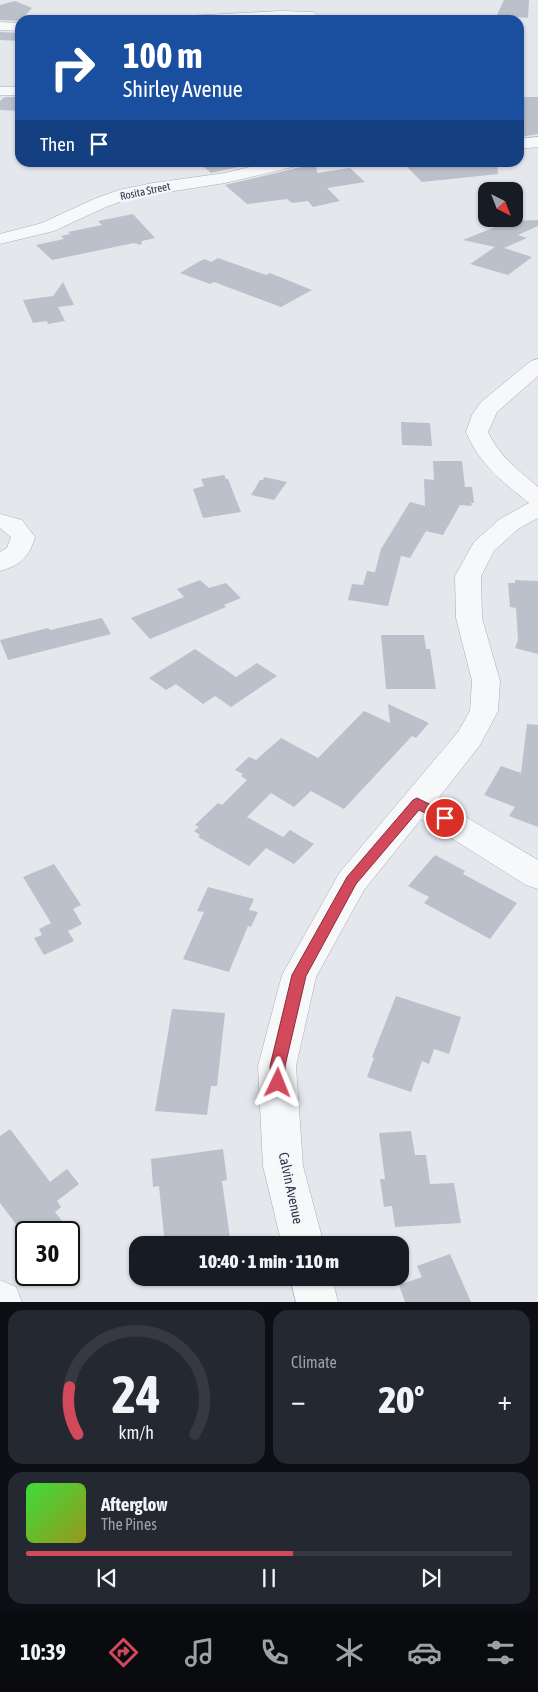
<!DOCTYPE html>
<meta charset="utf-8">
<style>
body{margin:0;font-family:"Asap Condensed",sans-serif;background:#242831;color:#f1f3f6;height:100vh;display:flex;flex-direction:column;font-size:19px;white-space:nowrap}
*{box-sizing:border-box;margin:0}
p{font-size:16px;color:#9ea1a6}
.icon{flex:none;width:28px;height:28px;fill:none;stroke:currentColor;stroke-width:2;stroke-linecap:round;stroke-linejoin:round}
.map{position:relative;height:1302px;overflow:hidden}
.sheet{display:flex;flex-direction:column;gap:8px;padding:8px;background:#0d0f14;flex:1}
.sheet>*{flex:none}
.guide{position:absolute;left:15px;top:15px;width:509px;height:152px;border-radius:15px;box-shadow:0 1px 4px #0004;background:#1a4fa0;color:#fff;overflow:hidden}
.needle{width:32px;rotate:138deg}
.fabs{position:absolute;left:478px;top:182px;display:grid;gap:10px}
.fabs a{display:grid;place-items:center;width:45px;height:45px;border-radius:10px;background:#171b24;box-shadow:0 1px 4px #0004;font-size:25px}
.speed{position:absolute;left:15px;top:1221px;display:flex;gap:10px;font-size:25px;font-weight:700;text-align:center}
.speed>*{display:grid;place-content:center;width:65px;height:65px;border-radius:50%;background:#171b24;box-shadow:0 1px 4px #0004;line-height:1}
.speed .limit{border:2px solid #111;border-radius:8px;background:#fff;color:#111}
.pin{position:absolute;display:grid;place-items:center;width:42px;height:42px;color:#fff;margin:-21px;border:2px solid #fff;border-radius:50%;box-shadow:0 1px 5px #0007}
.me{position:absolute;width:55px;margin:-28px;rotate:2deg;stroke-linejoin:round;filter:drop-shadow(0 0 4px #0008)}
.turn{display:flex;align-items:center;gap:18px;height:105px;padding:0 25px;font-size:22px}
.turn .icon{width:65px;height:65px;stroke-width:2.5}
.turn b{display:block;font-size:35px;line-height:42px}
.then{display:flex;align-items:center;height:48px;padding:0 25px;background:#0003;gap:10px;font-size:19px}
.big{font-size:38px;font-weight:800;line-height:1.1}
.sheet .card{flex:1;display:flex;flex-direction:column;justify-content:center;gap:8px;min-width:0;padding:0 18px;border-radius:15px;background:#242831}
.sheet .dial{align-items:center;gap:0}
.dial svg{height:130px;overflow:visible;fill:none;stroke:#363941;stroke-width:7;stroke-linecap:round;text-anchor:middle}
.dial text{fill:#f1f3f6;stroke:none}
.song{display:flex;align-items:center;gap:15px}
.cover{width:60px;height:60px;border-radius:8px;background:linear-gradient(135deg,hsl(120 70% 55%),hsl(60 70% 35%))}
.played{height:5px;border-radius:2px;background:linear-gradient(90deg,#d1495b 55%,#363941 55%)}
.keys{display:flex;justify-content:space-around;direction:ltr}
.heat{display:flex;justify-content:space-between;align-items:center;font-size:28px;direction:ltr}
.sheet .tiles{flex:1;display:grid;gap:8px;grid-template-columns:1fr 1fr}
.card:last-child{grid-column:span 2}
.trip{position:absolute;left:129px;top:1236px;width:280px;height:50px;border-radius:15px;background:#171b24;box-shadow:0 1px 4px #0004;font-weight:800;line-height:50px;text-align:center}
.tabs{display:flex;height:80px;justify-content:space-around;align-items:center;background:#090b0e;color:#9ea1a6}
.tabs .icon{width:35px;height:35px}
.tabs .on{color:#d1495b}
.tabs b{font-size:22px;color:#f1f3f6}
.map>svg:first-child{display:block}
.building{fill:#bbc0ca}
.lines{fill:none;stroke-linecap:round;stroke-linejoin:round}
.minor-casing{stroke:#a9aeb7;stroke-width:1}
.minor{fill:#f7f8fa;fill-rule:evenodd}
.route{fill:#d1495b;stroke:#882f3b}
.labels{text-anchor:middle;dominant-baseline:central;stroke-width:5;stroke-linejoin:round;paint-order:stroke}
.far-street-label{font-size:11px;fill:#2b3445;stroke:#f4f6f9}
.street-label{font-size:14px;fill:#2b3445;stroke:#f4f6f9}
</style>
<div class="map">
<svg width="538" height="1302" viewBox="0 0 538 1302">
<rect width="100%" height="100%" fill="#e4e7ec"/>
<path class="building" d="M504 0H529L528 18 497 15Z
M15 1 32 8 20 21 0 20V5Z
M0 32 20 33V41L0 40Z
M5 97H20V111L0 110V101Z
M519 97H538V134L519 137Z
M198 162H261L211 173Z
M305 162H316L317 173 350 168 365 182 327 188 340 201 313 207 308 201 292 203 287 199 247 204 225 185 301 167Z
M444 162H497L498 174 422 182 407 167Z
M133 214 155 238 142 241 141 245 134 243 52 260 36 245 64 239 61 236 70 234 68 232 102 225 98 221Z
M538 220V226L518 235 527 238 504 248 532 257 508 275 470 264 495 247 463 240 510 221Z
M218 258 266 275 270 273 312 290 281 307 214 282 210 284 180 273 200 261 205 259 211 262Z
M63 282 74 305 58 307 65 321 48 324 47 321 33 323 23 300 53 296Z
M401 422 430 423 432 446 402 445Z
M433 461H462L465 487H472L474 503H471L472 506 460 505 443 535 426 531 410 558 401 556 388 606 348 600 352 584 363 585 367 571 375 572 381 549 410 502 425 506 424 479 434 480Z
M224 475 226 479H228L241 512 203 518 193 489 204 486 201 479Z
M264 477 287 482 274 500 251 495 260 480H263Z
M200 580 209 588 226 583 241 598 224 605 226 607 150 639 131 618 184 597 177 589Z
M515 580 538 581V654L515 648 518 640 516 608 510 607 508 583H515Z
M102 618 111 634 8 660 0 640 48 628 50 630Z
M381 635H424L426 649H430L436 689H386Z
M195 649 236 677 257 663 277 676 231 707 215 696 203 704 176 684 166 690 149 678Z
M388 704 429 723 416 738 412 736 344 809 311 791 294 807 271 793 247 817 283 837 290 830 314 844 294 864 266 848 249 866 198 837 200 835 194 831 199 827 195 825 218 803 222 805 247 780 241 776 243 774 235 770 249 757 256 760 281 738 318 758 364 711 390 723Z
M527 724 538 725V827L509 816 515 807 484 795 501 766 521 773Z
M435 855 465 871 463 874 517 903 490 939 424 903 429 897 408 886Z
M54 864 81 905 73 909 82 924 68 931 74 941 44 955 34 938 42 935 39 929 51 923 23 877Z
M208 887 254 899 249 910 258 912 251 927 248 926 229 972 183 959 204 912 197 911Z
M396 996 461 1017 449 1054 434 1049 429 1064 422 1061 411 1092 367 1077 374 1058 372 1057Z
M172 1009 225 1013 217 1086H211L207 1115 155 1111Z
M10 1129 50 1182 67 1169 79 1184 57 1201 61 1207 55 1212 71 1232H22L0 1203V1136Z
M411 1131 415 1155H426L430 1184 454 1183 461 1223 395 1227 392 1206 384 1207 380 1179H385L379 1133Z
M223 1149 227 1180 222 1181 231 1245H165L159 1186 153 1187 151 1159Z
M450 1254 471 1302H405L399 1285 422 1277 417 1266Z"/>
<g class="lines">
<defs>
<path id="minor" d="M280 11 313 12 319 16 313 20H182L189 16Z
M0 22 20 23V31L0 30Z
M0 87H20V95H0Z
M538 137V147L519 149V139Z
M271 162H303L301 165 225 183 130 198 106 207 54 231 0 244V234L42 223 94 199 119 190 153 183 225 173Z
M538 359V376L497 412 488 432C500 457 517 469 538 487V518L518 529 494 551 481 576 482 618 500 681 498 711 480 745 437 800 538 860V889L526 885 421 819 364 890 316 977 296 1066 303 1166 324 1245H282L263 1166 258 1066 282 975 340 872 458 732 470 711 472 681 456 618 455 576 474 542 500 519 529 503C501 480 481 466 466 432L472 415 481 402 531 361Z
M0 514 22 520 35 537C29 557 21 565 0 571V552L7 548 11 537 0 528Z
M290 1278H332L338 1302H296Z
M0 1280 16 1287 22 1302H0Z"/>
</defs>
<use href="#minor" class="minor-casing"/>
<use href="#minor" class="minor"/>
</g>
<path class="route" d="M417 798 450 814 451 818 450 821 445 823 419 810 356 884 306 976 285 1066 286 1083 284 1088 278 1090 273 1088 271 1083 270 1066 292 975 347 877 413 800Z"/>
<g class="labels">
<g class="far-street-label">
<text transform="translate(145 191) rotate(-12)">Rosita Street</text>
</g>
<g class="street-label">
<text transform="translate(291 1188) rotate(78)">Calvin Avenue</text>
</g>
</g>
</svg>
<div class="fabs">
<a><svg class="needle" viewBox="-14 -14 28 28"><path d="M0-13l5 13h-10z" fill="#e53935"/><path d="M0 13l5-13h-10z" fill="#9ea1a6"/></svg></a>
</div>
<div class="speed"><div class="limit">30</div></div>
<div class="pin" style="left:445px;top:818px;background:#d93025"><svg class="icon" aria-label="arrive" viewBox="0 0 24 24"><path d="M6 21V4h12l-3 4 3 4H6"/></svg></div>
<svg class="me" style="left:278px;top:1083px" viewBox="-20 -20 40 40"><path d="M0-17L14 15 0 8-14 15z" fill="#d1495b" stroke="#fff" stroke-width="4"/></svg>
<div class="trip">10:40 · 1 min · 110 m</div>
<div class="guide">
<div class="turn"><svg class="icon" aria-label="right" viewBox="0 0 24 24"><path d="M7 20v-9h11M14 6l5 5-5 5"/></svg><div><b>100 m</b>Shirley Avenue</div></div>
<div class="then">Then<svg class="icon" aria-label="arrive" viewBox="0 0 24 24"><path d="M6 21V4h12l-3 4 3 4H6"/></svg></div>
</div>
</div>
<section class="sheet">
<div class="tiles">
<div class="card dial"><svg viewBox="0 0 100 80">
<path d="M14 69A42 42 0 1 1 86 69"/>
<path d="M14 69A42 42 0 0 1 9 40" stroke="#d1495b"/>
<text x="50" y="56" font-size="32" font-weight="700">24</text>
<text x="50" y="72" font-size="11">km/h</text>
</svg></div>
<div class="card"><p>Climate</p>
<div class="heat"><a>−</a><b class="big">20°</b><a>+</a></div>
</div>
<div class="card">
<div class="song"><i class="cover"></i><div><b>Afterglow</b><p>The Pines</p></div></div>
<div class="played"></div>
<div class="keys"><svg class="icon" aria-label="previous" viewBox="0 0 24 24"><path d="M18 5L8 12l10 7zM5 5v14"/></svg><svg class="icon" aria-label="pause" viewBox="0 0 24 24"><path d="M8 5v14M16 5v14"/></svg><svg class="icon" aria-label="next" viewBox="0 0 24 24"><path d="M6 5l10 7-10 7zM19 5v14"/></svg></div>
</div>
</div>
</section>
<nav class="tabs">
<b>10:39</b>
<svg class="icon on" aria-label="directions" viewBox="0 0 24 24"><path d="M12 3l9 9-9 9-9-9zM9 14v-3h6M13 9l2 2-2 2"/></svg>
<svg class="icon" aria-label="music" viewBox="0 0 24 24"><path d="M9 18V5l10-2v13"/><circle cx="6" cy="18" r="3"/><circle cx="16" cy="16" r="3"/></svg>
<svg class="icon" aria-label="phone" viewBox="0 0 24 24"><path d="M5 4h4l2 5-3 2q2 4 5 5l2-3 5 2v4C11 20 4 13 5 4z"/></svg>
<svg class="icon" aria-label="climate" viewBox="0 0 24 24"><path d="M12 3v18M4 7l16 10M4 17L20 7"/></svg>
<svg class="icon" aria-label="car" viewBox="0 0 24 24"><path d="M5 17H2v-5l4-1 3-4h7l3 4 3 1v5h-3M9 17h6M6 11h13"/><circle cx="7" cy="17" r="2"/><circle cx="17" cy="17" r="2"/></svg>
<svg class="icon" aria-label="filters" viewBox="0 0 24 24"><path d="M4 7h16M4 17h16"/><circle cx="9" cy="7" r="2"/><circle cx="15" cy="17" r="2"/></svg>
</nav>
